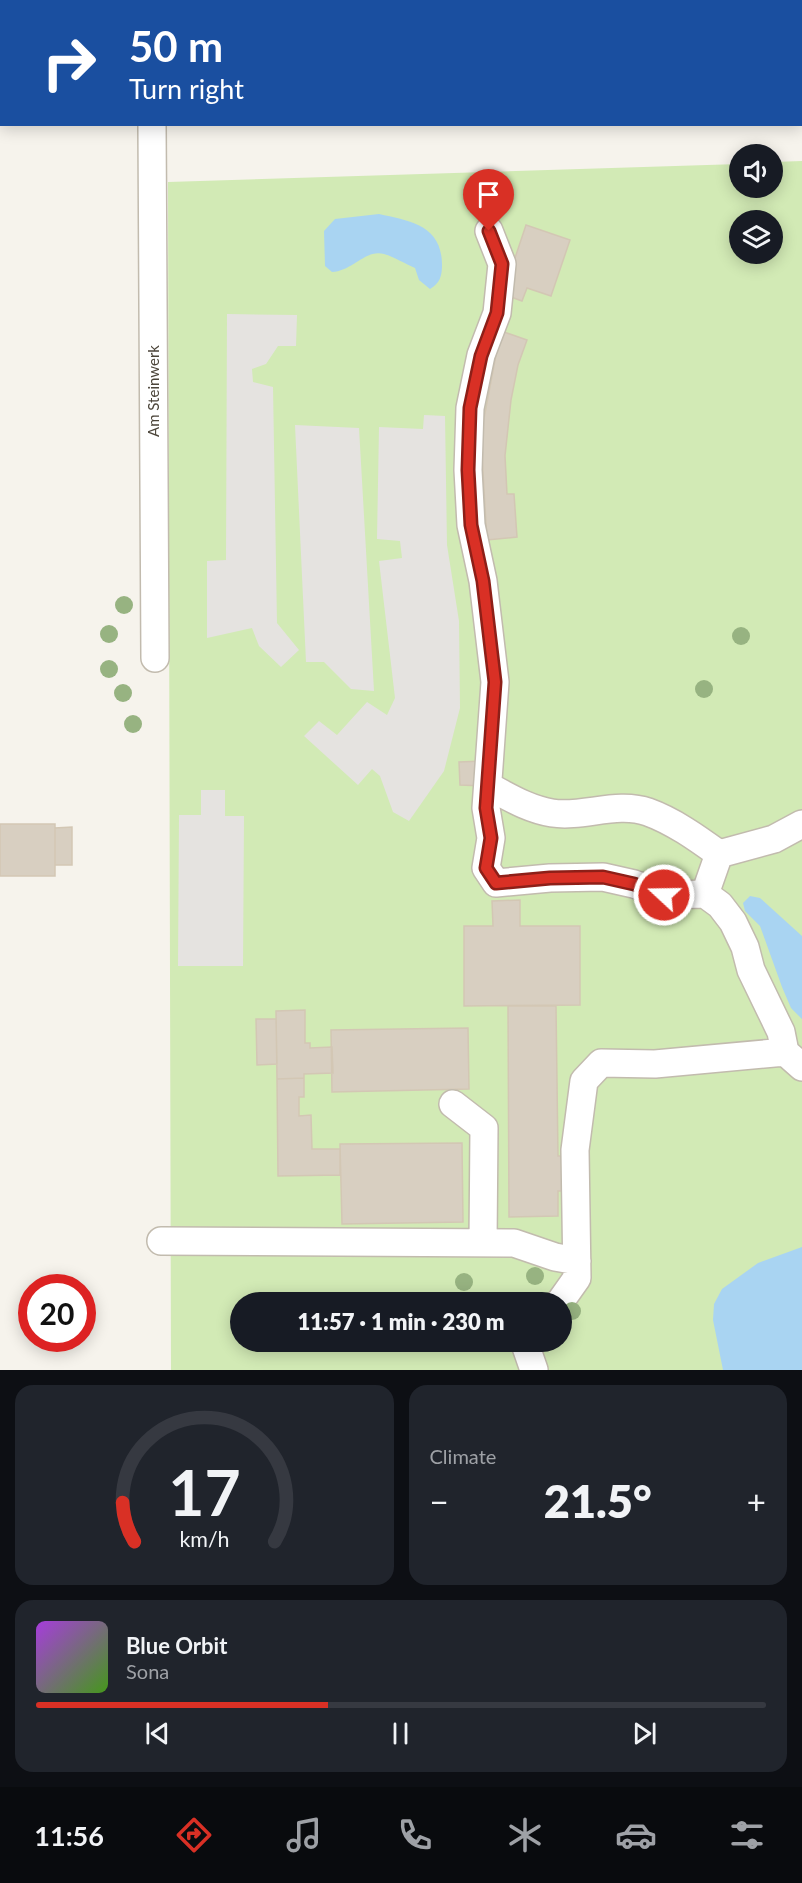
<!DOCTYPE html>
<meta charset="utf-8">
<style>
body{margin:0;font-family:Lato,sans-serif;background:#20242c;color:#f1f3f6;height:100vh;display:flex;flex-direction:column;font-size:22px;white-space:nowrap}
*{box-sizing:border-box;margin:0}
p{font-size:20px;color:#9ea1a6}
.icon{flex:none;width:33px;height:33px;fill:none;stroke:currentColor;stroke-width:2;stroke-linecap:round;stroke-linejoin:round}
.map{position:relative;height:1370px;overflow:hidden}
.details{display:flex;flex-direction:column;gap:15px;padding:15px;background:#0d0f14;flex:1}
.details>*{flex:none}
.banner{position:absolute;left:0px;top:0px;width:802px;height:126px;box-shadow:0 3px 15px #0003;background:#1a4fa0;color:#fff;overflow:hidden}
.controls{position:absolute;left:729px;top:144px;display:grid;gap:12px}
.controls a{display:grid;place-items:center;width:54px;height:54px;border-radius:50%;background:#171b24;box-shadow:0 3px 15px #0003;font-size:30px}
.speed{position:absolute;left:18px;top:1274px;display:flex;gap:12px;font-size:30px;font-weight:700;text-align:center}
.speed>*{display:grid;place-content:center;width:78px;height:78px;border-radius:50%;background:#171b24;box-shadow:0 3px 15px #0003;line-height:1}
.speed .limit{border:9px solid #d22;background:#fff;color:#111}
.pin{position:absolute;display:grid;place-items:center;width:51px;height:51px;color:#fff;margin:-62px -26px;border-radius:50% 50% 50% 0;rotate:-45deg;box-shadow:0 0 6px #0007}
.pin .icon{rotate:45deg}
.me{position:absolute;width:66px;margin:-33px;rotate:291deg;stroke-linejoin:round;filter:drop-shadow(0 0 4px #0008)}
.turn{display:flex;align-items:center;gap:21px;height:126px;padding:0 30px;font-size:27px}
.turn .icon{width:78px;height:78px;stroke-width:2.5}
.turn b{display:block;font-size:42px;line-height:51px}
.big{font-size:45px;font-weight:800;line-height:1.1}
.details .card{flex:1;display:flex;flex-direction:column;justify-content:center;gap:9px;min-width:0;padding:0 21px;border-radius:18px;background:#20242c}
.details .dial{align-items:center;gap:0}
.dial svg{height:156px;overflow:visible;fill:none;stroke:#363941;stroke-width:7;stroke-linecap:round;text-anchor:middle}
.dial text{fill:#f1f3f6;stroke:none}
.song{display:flex;align-items:center;gap:18px}
.cover{width:72px;height:72px;border-radius:9px;background:linear-gradient(135deg,hsl(280 70% 55%),hsl(100 70% 35%))}
.played{height:6px;border-radius:3px;background:linear-gradient(90deg,#d93025 40%,#363941 40%)}
.keys{display:flex;justify-content:space-around;direction:ltr}
.heat{display:flex;justify-content:space-between;align-items:center;font-size:33px;direction:ltr}
.details .tiles{flex:1;display:grid;gap:15px;grid-template-columns:1fr 1fr}
.card:last-child{grid-column:span 2}
.trip{position:absolute;left:230px;top:1292px;width:342px;height:60px;border-radius:30px;background:#171b24;box-shadow:0 3px 15px #0003;font-weight:800;line-height:60px;text-align:center}
.menu{display:flex;height:96px;justify-content:space-around;align-items:center;background:#090b0e;color:#9ea1a6}
.menu .icon{width:42px;height:42px}
.menu .active{color:#d93025}
.menu b{font-size:27px;color:#f1f3f6}
.map>svg:first-child{display:block}
.green{fill:#d2eab5;fill-rule:evenodd}
.parking{fill:#e5e3e0}
.water{fill:#a9d4f2}
.building{fill:#d8cfc1;stroke:#d3c7b4;stroke-width:1.5}
.lines{fill:none;stroke-linecap:round;stroke-linejoin:round}
.minor-casing{stroke:#c2bbae;stroke-width:30}
.minor{stroke:#fff;stroke-width:27}
.tree{fill:#97b381}
.route-casing{stroke:#8d1f18;stroke-width:15}
.route{stroke:#d93025;stroke-width:10}
.labels{text-anchor:middle;dominant-baseline:central;stroke-width:6;stroke-linejoin:round;paint-order:stroke}
.street-label{font-size:15px;fill:#4b4439;stroke:#fff}
</style>
<div class="map">
<svg width="802" height="1370" viewBox="0 0 802 1370">
<rect width="100%" height="100%" fill="#f6f3ec"/>
<path class="green" d="M802 161V1370H171L168 182 739 164 740 188H772L773 162ZM740 220H772V254H740ZM240 1302H561V1341H240Z"/>
<path class="parking" d="M227 314 297 315 296 346H278L266 364 252 369 253 382 273 387 277 623 299 650 281 667 259 646 252 628 207 638V561L226 560Z
M424 415 445 416 447 545 459 621 460 708 444 771 409 821 393 812 380 776 372 769 358 785 304 736 319 721 337 735 367 702 387 715 395 698 379 561 402 558 400 541 377 539 379 427 423 429Z
M295 425 359 428 374 691 351 689 324 662H306Z
M201 790H225V816H244L243 966H178L179 815H201Z"/>
<path class="water" d="M379 214C410 221 442 225 442 265 442 276 440 283 430 289L419 280 415 268C405 264 395 257 384 254 365 249 353 271 332 272L325 266 324 231 335 219Z
M750 896 760 898 802 936V1019L791 1008 782 987 760 926 745 911 743 903Z
M802 1247V1370H723L713 1320 714 1304 722 1289 758 1263Z"/>
<path class="building" d="M526 225 570 240 551 296 527 288 522 301 503 294Z
M504 332 527 340 518 365 511 400 505 456 507 494H514L517 537 487 540 482 455H477L496 355Z
M483 761V786L460 785 459 762Z
M0 824H55V876H0Z
M72 827V865H55V828Z
M520 900V926H580V1005L464 1006V926H493L492 901Z
M508 1006H556L558 1156H568L569 1191H558V1216L509 1217Z
M305 1010V1043H310V1048L332 1047 333 1073 304 1074V1078L277 1079 276 1011Z
M256 1019H276L277 1064 257 1065Z
M468 1028 469 1089 332 1092 331 1030Z
M304 1078V1097H299V1116L311 1115 312 1149H340V1175L278 1176 277 1079Z
M462 1143 463 1222 342 1224 340 1144Z"/>
<g class="lines">
<defs>
<path id="minor" d="M151 0V2
M152 124 155 658
M489 231 502 264 497 313 481 355 470 408 468 470 471 525 483 581 495 682 486 808 491 838 486 868 496 883 550 878 603 877 634 884 664 895 705 894 719 854
M488 786C509 797 528 809 552 813 583 818 617 801 648 812 673 821 697 838 719 854L774 839 802 824
M705 894 720 905 733 922 745 947 751 970 781 1032 785 1052
M453 1104 484 1128 483 1243
M161 1241 514 1243 555 1257 577 1261
M560 1302 577 1278 575 1150 584 1081 601 1063 655 1064 785 1052 802 1067
M524 1341 534 1370"/>
</defs>
<use href="#minor" class="minor-casing"/>
<use href="#minor" class="minor"/>
</g>
<g class="tree">
<circle cx="124" cy="605" r="9"/>
<circle cx="109" cy="634" r="9"/>
<circle cx="741" cy="636" r="9"/>
<circle cx="109" cy="669" r="9"/>
<circle cx="704" cy="689" r="9"/>
<circle cx="123" cy="693" r="9"/>
<circle cx="133" cy="724" r="9"/>
<circle cx="535" cy="1276" r="9"/>
<circle cx="464" cy="1282" r="9"/>
<circle cx="572" cy="1311" r="9"/>
</g>
<g class="lines">
<defs>
<path id="route" d="M489 231 502 264 497 313 481 356 470 408 468 470 471 525 483 581 495 682 486 808 491 838 486 868 496 883 550 878 603 877 634 884 664 895"/>
</defs>
<use href="#route" class="route-casing"/>
<use href="#route" class="route"/>
</g>
<g class="labels">
<g class="street-label">
<text transform="translate(153 391) rotate(-90)">Am Steinwerk</text>
</g>
</g>
</svg>
<div class="controls">
<a><svg class="icon" aria-label="sound" viewBox="0 0 24 24"><path d="M4 9h4l5-4v14l-5-4H4zM17 9q2 3 0 6"/></svg></a>
<a><svg class="icon" aria-label="layers" viewBox="0 0 24 24"><path d="M12 4l9 5-9 5-9-5zM3 14l9 5 9-5"/></svg></a>
</div>
<div class="speed"><div class="limit">20</div></div>
<div class="pin" style="left:489px;top:231px;background:#d93025"><svg class="icon" aria-label="arrive" viewBox="0 0 24 24"><path d="M6 21V4h12l-3 4 3 4H6"/></svg></div>
<svg class="me" style="left:664px;top:895px" viewBox="-20 -20 40 40"><circle r="17" fill="#d93025" stroke="#fff" stroke-width="3"/><path d="M0-11L8 9 0 5-8 9z" fill="#fff"/></svg>
<div class="trip">11:57 · 1 min · 230 m</div>
<div class="banner">
<div class="turn"><svg class="icon" aria-label="right" viewBox="0 0 24 24"><path d="M7 20v-9h11M14 6l5 5-5 5"/></svg><div><b>50 m</b>Turn right</div></div>
</div>
</div>
<section class="details">
<div class="tiles">
<div class="card dial"><svg viewBox="0 0 100 80">
<path d="M14 69A42 42 0 1 1 86 69"/>
<path d="M14 69A42 42 0 0 1 8 49" stroke="#d93025"/>
<text x="50" y="56" font-size="32" font-weight="700">17</text>
<text x="50" y="72" font-size="11">km/h</text>
</svg></div>
<div class="card"><p>Climate</p>
<div class="heat"><a>−</a><b class="big">21.5°</b><a>+</a></div>
</div>
<div class="card">
<div class="song"><i class="cover"></i><div><b>Blue Orbit</b><p>Sona</p></div></div>
<div class="played"></div>
<div class="keys"><svg class="icon" aria-label="previous" viewBox="0 0 24 24"><path d="M18 5L8 12l10 7zM5 5v14"/></svg><svg class="icon" aria-label="pause" viewBox="0 0 24 24"><path d="M8 5v14M16 5v14"/></svg><svg class="icon" aria-label="next" viewBox="0 0 24 24"><path d="M6 5l10 7-10 7zM19 5v14"/></svg></div>
</div>
</div>
</section>
<nav class="menu">
<b>11:56</b>
<svg class="icon active" aria-label="directions" viewBox="0 0 24 24"><path d="M12 3l9 9-9 9-9-9zM9 14v-3h6M13 9l2 2-2 2"/></svg>
<svg class="icon" aria-label="music" viewBox="0 0 24 24"><path d="M9 18V5l10-2v13"/><circle cx="6" cy="18" r="3"/><circle cx="16" cy="16" r="3"/></svg>
<svg class="icon" aria-label="phone" viewBox="0 0 24 24"><path d="M5 4h4l2 5-3 2q2 4 5 5l2-3 5 2v4C11 20 4 13 5 4z"/></svg>
<svg class="icon" aria-label="climate" viewBox="0 0 24 24"><path d="M12 3v18M4 7l16 10M4 17L20 7"/></svg>
<svg class="icon" aria-label="car" viewBox="0 0 24 24"><path d="M5 17H2v-5l4-1 3-4h7l3 4 3 1v5h-3M9 17h6M6 11h13"/><circle cx="7" cy="17" r="2"/><circle cx="17" cy="17" r="2"/></svg>
<svg class="icon" aria-label="filters" viewBox="0 0 24 24"><path d="M4 7h16M4 17h16"/><circle cx="9" cy="7" r="2"/><circle cx="15" cy="17" r="2"/></svg>
</nav>
